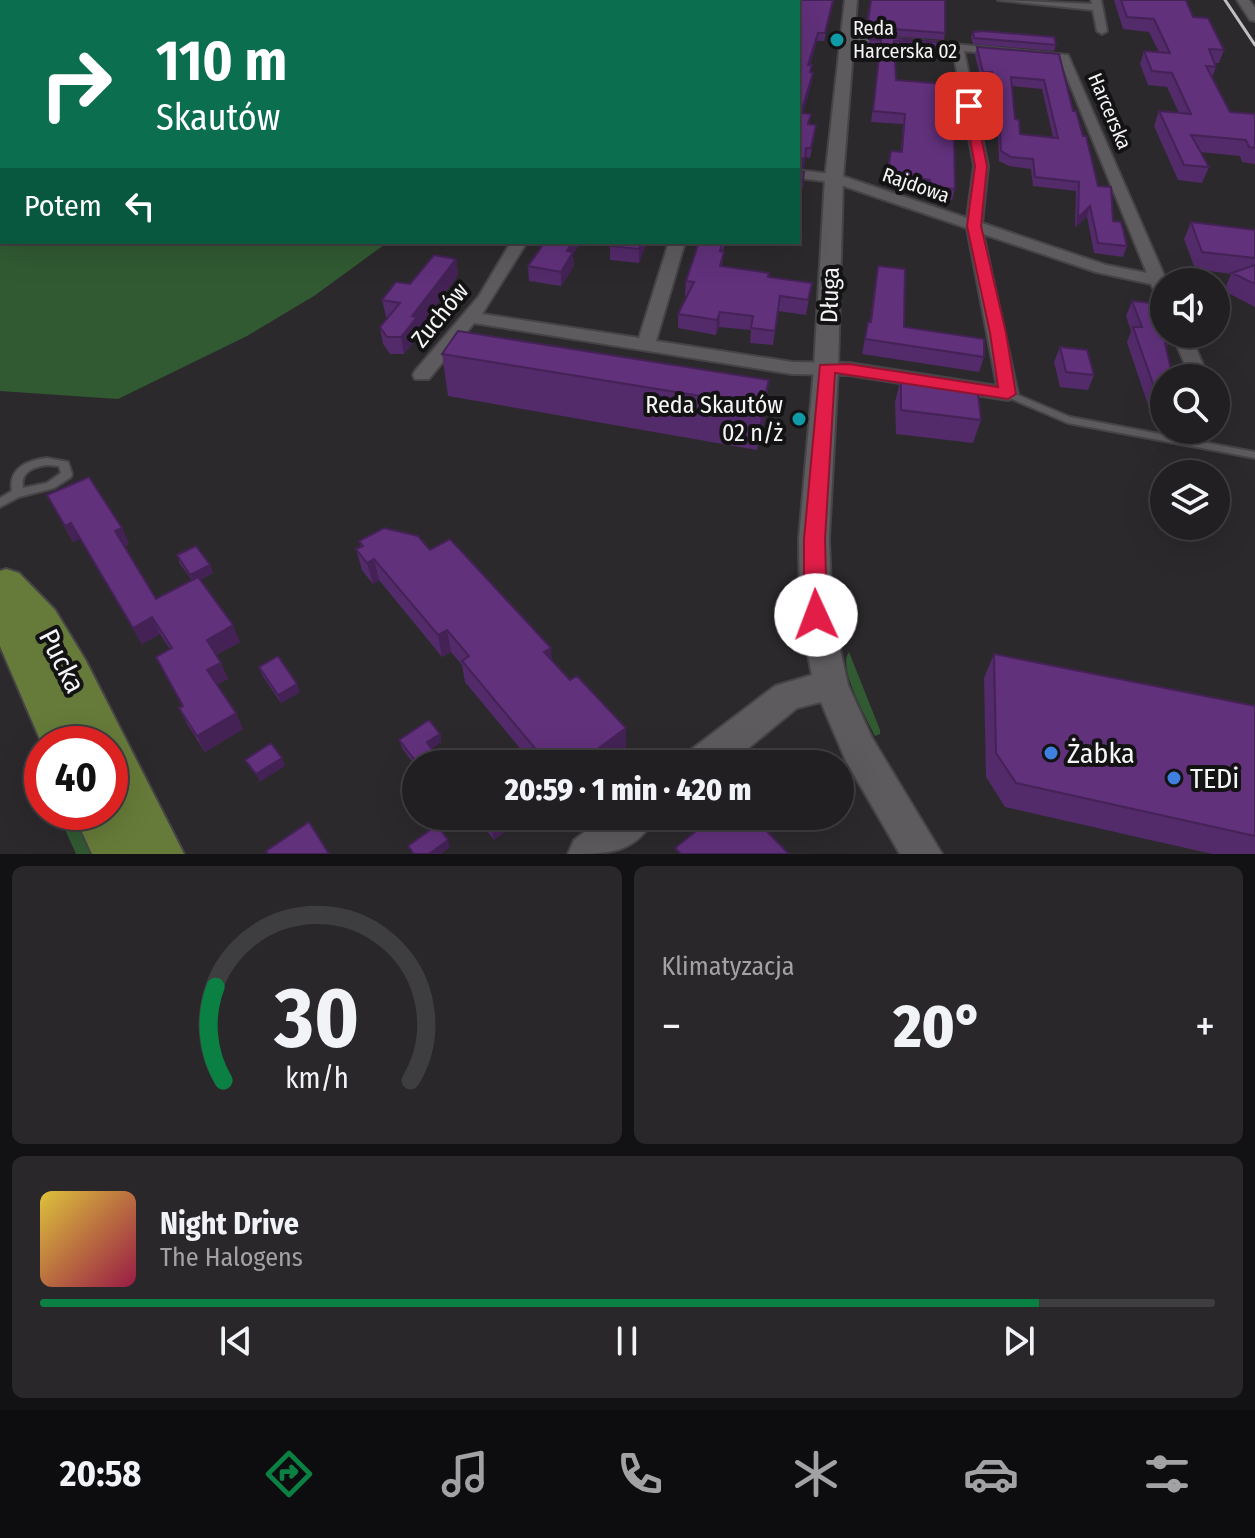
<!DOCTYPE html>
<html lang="pl">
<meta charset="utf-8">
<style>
body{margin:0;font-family:"Fira Sans Condensed",sans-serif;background:#29272a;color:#f1f3f6;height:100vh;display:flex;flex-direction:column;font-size:30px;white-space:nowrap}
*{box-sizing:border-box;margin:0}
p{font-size:26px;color:#a2a2a5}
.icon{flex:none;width:44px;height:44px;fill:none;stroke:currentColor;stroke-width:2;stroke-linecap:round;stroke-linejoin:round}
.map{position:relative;height:854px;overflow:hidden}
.panel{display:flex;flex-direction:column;gap:12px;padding:12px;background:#121113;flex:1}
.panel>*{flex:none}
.guide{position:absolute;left:0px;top:0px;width:800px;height:244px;box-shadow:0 8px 32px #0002,0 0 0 2px #3e3d40;background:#0b6e4f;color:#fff;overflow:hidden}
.controls{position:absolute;left:1150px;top:268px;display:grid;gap:16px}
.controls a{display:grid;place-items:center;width:80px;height:80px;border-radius:50%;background:#211f22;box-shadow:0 8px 32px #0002,0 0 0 2px #3e3d40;font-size:40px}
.speed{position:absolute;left:24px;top:726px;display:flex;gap:16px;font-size:40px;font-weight:700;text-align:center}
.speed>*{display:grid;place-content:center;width:104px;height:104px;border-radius:50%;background:#211f22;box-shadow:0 8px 32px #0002,0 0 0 2px #3e3d40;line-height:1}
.speed .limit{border:12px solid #d22;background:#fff;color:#111}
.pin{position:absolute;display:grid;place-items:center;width:68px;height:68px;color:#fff;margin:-34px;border-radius:16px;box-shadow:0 4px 12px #0006}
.me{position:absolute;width:88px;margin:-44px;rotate:358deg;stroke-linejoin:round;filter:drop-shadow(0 0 6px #0008)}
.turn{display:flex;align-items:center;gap:28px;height:168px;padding:0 24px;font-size:36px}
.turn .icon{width:104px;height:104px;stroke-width:2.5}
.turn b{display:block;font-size:56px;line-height:68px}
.then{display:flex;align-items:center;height:76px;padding:0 24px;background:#0003;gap:16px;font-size:30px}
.big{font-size:60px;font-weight:800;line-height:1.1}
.panel .widget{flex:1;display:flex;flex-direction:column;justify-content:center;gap:12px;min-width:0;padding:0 28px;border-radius:12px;background:#29272a}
.panel .dial{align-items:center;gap:0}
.dial svg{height:208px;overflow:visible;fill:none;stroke:#3e3d40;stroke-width:7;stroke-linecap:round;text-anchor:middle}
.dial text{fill:#f1f3f6;stroke:none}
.song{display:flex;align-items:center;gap:24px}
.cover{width:96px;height:96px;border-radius:12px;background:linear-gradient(135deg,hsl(50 70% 55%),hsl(340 70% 35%))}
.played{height:8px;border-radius:4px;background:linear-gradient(90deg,#0b8043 85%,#3e3d40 85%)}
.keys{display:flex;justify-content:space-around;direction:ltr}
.heat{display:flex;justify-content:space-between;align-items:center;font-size:44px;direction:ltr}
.panel .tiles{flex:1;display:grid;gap:12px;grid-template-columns:1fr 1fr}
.widget:last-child{grid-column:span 2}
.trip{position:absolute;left:402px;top:750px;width:452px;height:80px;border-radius:40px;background:#211f22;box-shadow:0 8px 32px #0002,0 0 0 2px #3e3d40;font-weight:800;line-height:80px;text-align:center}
.tabs{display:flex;height:128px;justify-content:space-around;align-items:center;background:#0d0c0e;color:#a2a2a5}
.tabs .icon{width:56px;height:56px}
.tabs .active{color:#0b8043}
.tabs b{font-size:36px;color:#f1f3f6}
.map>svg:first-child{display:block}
.green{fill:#315a32}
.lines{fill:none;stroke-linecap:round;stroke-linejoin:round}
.lane-casing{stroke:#464447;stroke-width:4}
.street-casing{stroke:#464447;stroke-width:4}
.secondary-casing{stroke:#464447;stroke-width:4}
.primary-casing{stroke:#464447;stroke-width:4}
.lane{fill:#5e5b5f;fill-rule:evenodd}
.street{fill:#5e5b5f;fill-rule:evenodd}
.secondary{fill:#5e5b5f;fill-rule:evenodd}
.primary{fill:#667b39;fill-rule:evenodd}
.rail{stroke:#c1c0c2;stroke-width:3}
.wall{fill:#532a6a;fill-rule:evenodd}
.shaded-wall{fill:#442256}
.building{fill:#61317b;stroke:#442256;stroke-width:2;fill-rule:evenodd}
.route{fill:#e11d48;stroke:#92132f;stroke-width:2}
.culture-dot{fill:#0f9aa8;stroke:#141314;stroke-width:3}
.shop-dot{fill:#3f7fe0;stroke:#141314;stroke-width:3}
.labels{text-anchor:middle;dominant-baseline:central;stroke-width:8;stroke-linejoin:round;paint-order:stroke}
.far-poi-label{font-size:20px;fill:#f5f4f6;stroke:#141314;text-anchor:start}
.far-street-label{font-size:20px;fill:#f5f4f6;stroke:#141314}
.street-label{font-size:24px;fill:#f5f4f6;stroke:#141314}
.poi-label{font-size:24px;fill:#f5f4f6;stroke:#141314;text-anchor:end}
.near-street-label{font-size:28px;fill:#f5f4f6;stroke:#141314}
.near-poi-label{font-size:28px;fill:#f5f4f6;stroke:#141314;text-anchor:start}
</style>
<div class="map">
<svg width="1255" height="854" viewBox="0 0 1255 854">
<rect width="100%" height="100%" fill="#2c292d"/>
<path class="green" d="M0 0H594L2 2V242H388L314 296 247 336 118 399 0 391Z
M849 652 880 730V734L875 736C867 719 837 667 849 652Z
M57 812H82L101 854H76Z"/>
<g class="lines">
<defs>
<path id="lane" d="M1008 391 1070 417 1255 452V458L1068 423 1005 396 1003 394Z
M47 458 68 462 72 474 71 477 54 488 19 497 0 507V498L12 491C8 468 28 460 47 458ZM47 465 59 466 61 473 47 483 23 488C20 472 33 467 47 465Z"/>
<path id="street" d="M653 0H671L673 2H653Z
M998 0 1092 4 1091 0H1101L1107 31 1102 34 1097 31 1093 10Z
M847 34 1068 55 1167 282H1164V299L1158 298 1151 284 1096 272 983 234 1018 394 1015 398 1008 400 849 375 792 374 474 323 429 379H415L413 375 415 371 479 296 511 242H527L482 314 639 338 669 242H685L656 341 792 362 849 363 997 386 967 228 832 182 798 178V170L839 175 967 218 974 166 953 50 843 39 842 37ZM964 51 1060 60 1147 273 1106 265 982 223 988 166Z
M1172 334H1190L1206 372 1204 376H1190Z"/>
<path id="secondary" d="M845 0H857L843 178 838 368 829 539 832 615 848 685 872 738 942 854H900L846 761 821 702 797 708 729 764H683L688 752 775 686 812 675 800 615 799 539 814 368 825 178Z
M1237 0H1249L1255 8V21L1250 20Z
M606 816H655C637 854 607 854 568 854L574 840Z"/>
<path id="primary" d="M6 569 19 573 55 610 86 661 184 854H92L73 812H110V744H84L42 655 84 744H42L0 646V571Z"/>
</defs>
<use href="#lane" class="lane-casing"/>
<use href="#street" class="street-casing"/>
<use href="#secondary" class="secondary-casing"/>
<use href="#primary" class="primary-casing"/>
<use href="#lane" class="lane"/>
<use href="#street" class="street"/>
<use href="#secondary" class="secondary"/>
<use href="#primary" class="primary"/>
<path class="rail" d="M1225 0 1255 45"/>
</g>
<path class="wall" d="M834 0 824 41H817L810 65 812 81 803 113 815 134 810 158 805 157 804 168 798 2Z
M1114 0H1186L1193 17 1224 50 1219 63H1215L1216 67 1212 78 1230 112 1255 114V164L1242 162 1240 156 1200 152 1209 167 1202 183 1178 180 1154 126 1159 111 1179 113 1167 87 1148 85 1140 64 1144 51 1159 52 1149 32 1123 29Z
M868 10 945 33 944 40 866 34Z
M973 32 1056 45 1054 51 973 44 971 37Z
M870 36 939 42 937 52 894 50 896 80 947 136 955 189 952 200 928 198 927 191 885 186 891 151 901 152 903 124 871 122 880 49 868 48Z
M977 47 1059 54 1073 111 1098 186 1113 221 1127 246 1123 257 1094 253 1087 216 1075 228 1076 191 1033 186 1031 169 1009 166 999 161 998 135 992 134 989 81 981 80 975 55ZM1012 86 1042 89 1053 137 1020 134 1015 119Z
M798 171 802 188 801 198H798Z
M1191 222 1255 230V307L1224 291 1231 274 1195 269 1184 239Z
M647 242 639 263 610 260V246Z
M725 242 723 251 722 267 769 273V277L812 283 806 315 778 311 773 345 750 343 751 330 719 327 716 335 678 328V314L687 296H685L686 281Z
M573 255 574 266 561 286 529 281 528 266Z
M456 259 458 275 419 328 420 334 404 354H390L383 344 380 327 388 317H386L382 300Z
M878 266 904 327 984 357 979 372 862 354 868 322H870Z
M1132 301 1168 344 1166 348 1164 378V413L1150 411 1127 342 1131 331 1126 316Z
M1060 347 1094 375 1088 390 1060 387 1054 362Z
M442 354 769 380 764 423 757 450 448 396Z
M901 378 981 420 973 443 896 434 895 402Z
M47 495 122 528 129 544 125 546 156 599 192 580 180 564 177 555 210 565 213 573 200 580 240 642 216 655 228 679 217 684 243 729 205 752 187 724 179 708 182 706 156 657 170 649 160 634 142 644 80 539 73 542Z
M359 541 430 550 552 661 626 749 606 764H533L465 682 462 665 451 652 442 657 379 580 373 584 362 570 356 549 361 547Z
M994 654 1255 706V854H1212L1005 807 986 777 984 678Z
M259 667 300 692 281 703 262 675Z
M440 734 441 742 431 749 442 764H416V767L402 748 399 740Z
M475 816H524L494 840Z"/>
<path class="shaded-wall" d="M818 33 817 41 807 73 808 65Z
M813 73 812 81 800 122 801 113Z
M805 158 804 168 798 169V160Z
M1090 206 1087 216 1075 228 1078 218Z
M572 242H581L573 255 574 266 561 286V272L567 251Z
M642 242H647L639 263V249Z
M456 259 458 275 419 328 420 334 404 354 401 337 412 316Z
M720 312 719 327 716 335 717 320Z
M769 380 764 423 757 450 762 406Z
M71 523 80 539 73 542 65 526Z
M122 528 129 544 123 547 115 531Z
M374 559 379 580 373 584 367 563Z
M210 565 213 573 194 583 190 575Z
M152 617 160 634 142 644 133 628Z
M233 625 240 642 214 656 207 640Z
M447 630 451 652 442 657 438 635Z
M551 648 553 669 544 652Z
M221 663 228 679 215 686 207 670Z
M297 684 300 692 281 703 278 695Z
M236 713 243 729 205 752 197 736Z
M626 728V749L606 764H577Z
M440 734 441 742 429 751 427 742Z
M282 758 285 766 260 782 256 774Z
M502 816H524L494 840 491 824Z
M448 840 450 847 441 854H429Z"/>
<path class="building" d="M613 0H642L641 2H611Z
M673 0H833L825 33H818L808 65H812L810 72 813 73 801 113 811 114 808 124 816 125 811 148H806L805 158 798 160V2H672Z
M871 0H945V33L867 27Z
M1121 0H1186L1193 17 1208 18 1224 50 1209 49 1216 67 1206 66 1230 112 1255 114V148L1249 147 1246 140 1191 135 1209 167 1184 165 1159 111 1191 114 1172 73 1152 71 1144 51 1170 53 1154 19 1127 17Z
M982 31 1054 37 1056 45 974 38 973 32Z
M870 36 939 42 894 41 896 80 944 84 947 136 954 137 955 189 930 187V180L887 175 891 151 902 152 905 114 873 111 881 40 869 39Z
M977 47 1059 54 1073 111H1076L1083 136H1086L1098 186 1111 187 1113 221 1121 222 1127 246 1098 243 1090 206 1078 218 1079 182 1035 177 1033 159 1011 157 1001 151 1000 126 994 125 992 72H983ZM1011 77 1044 80 1058 138 1020 134 1019 120 1015 119Z
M798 171 804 172 802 188H798Z
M1191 222 1255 230V258L1202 252Z
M545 242H572L567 251 573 252 561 272 528 266Z
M612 242H642L639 249 610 246Z
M699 242H722L720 251 724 252 720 266 769 273 768 277 812 283 808 300 780 296 775 331 751 328 753 316 720 312 717 320 678 314 694 282 686 281Z
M434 255 456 259 412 316 417 317 401 337H387L380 327 400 303 382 300 396 282 410 284Z
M1255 265V284L1232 273Z
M878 266 905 269 904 327 984 339V357L865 339 868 322H871Z
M1132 301 1152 303 1168 344 1165 343 1173 378H1164V396L1157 395 1133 327H1142Z
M458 331 769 380 762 406 442 354Z
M1060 347 1087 350 1094 375 1066 372Z
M901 378 977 387 981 420 901 410Z
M89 477 122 528 115 531 156 599 198 577 233 625 207 640 221 663 207 670 236 713 197 736 179 708 183 706 156 657 172 648 152 617 133 628 71 523 65 526 47 495Z
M384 528 418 536 430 550 450 539 551 648 544 652 570 680 577 676 626 728 577 764H548L462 661 469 656 447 630 438 635 374 559 367 563 356 549 363 546 359 541Z
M196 546 210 565 190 575 177 555Z
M994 654 1255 706V836L1016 783 996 753Z
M278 656 297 684 278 695 259 667Z
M429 720 440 734 427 742 442 764H418L399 740Z
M271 743 282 758 256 774 245 760Z
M484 816H502L491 824Z
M715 816H752L789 854H681L675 848Z
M309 822 329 854H268L266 851Z
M437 825 448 840 429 854H414L408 846Z"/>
<path class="route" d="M969 103 975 106 987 166 981 226 1006 333 1016 394 1008 399 835 373 825 539 827 615 824 621 816 623 808 621 804 615V539L820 365 849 364 998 387 990 333 967 226 975 166 964 106Z"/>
<g class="culture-dot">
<circle cx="837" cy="40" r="8"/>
<circle cx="799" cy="419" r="8"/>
</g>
<g class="shop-dot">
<circle cx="1051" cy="753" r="8"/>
<circle cx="1174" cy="778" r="8"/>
</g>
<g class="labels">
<g class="far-poi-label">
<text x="853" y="28">Reda<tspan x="853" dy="23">Harcerska 02</tspan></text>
</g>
<g class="far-street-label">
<text transform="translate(1110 111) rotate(67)">Harcerska</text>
<text transform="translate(916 185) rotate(19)">Rajdowa</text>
</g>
<g class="street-label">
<text transform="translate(830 295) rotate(-88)">Długa</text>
<text transform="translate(440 315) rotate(-51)">Zuchów</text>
</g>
<g class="poi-label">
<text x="783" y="405">Reda Skautów<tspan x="783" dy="28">02 n/ż</tspan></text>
</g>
<g class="near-street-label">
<text transform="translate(62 661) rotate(63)">Pucka</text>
</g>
<g class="near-poi-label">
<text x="1067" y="753">Żabka</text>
<text x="1190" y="778">TEDi</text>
</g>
</g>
</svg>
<div class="controls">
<a><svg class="icon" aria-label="sound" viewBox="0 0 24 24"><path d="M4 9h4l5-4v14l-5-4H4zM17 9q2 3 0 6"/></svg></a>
<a><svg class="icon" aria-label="search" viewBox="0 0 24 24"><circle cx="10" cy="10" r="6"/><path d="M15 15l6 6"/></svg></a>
<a><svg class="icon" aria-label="layers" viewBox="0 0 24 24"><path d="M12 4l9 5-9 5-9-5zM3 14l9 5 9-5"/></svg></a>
</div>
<div class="speed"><div class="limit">40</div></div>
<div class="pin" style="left:969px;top:106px;background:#d93025"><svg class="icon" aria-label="arrive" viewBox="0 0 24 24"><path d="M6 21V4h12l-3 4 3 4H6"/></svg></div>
<svg class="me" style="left:816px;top:615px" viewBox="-20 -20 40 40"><circle r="19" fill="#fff"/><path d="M0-13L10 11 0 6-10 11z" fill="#e11d48"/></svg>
<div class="trip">20:59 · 1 min · 420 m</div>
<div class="guide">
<div class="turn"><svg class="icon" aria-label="right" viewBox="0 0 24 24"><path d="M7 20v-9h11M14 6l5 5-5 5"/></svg><div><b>110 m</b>Skautów</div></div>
<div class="then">Potem<svg class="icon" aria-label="left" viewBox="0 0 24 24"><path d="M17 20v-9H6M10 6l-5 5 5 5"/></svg></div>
</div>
</div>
<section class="panel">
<div class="tiles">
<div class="widget dial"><svg viewBox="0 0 100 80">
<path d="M14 69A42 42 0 1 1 86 69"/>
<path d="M14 69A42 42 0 0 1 11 33" stroke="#0b8043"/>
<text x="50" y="56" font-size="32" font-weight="700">30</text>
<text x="50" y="72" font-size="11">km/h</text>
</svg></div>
<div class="widget"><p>Klimatyzacja</p>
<div class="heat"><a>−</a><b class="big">20°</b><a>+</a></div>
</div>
<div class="widget">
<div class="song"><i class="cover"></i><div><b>Night Drive</b><p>The Halogens</p></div></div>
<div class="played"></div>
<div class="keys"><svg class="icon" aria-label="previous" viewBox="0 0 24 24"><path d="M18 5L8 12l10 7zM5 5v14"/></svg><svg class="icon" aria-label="pause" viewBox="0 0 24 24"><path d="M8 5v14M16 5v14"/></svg><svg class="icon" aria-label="next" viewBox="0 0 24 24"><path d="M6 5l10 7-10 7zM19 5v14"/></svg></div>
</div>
</div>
</section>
<nav class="tabs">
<b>20:58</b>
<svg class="icon active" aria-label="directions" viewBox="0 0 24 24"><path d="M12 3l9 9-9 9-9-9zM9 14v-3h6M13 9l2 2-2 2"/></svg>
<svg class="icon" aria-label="music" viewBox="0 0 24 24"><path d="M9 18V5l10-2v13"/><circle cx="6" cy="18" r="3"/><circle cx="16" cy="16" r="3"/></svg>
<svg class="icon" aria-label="phone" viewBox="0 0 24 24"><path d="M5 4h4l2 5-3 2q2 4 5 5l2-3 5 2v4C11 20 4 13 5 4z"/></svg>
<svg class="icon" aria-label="climate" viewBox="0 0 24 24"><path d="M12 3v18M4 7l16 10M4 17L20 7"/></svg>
<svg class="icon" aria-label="car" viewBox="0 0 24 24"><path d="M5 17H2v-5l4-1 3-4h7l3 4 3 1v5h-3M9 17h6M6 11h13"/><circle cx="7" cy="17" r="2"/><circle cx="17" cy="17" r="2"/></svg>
<svg class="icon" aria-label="filters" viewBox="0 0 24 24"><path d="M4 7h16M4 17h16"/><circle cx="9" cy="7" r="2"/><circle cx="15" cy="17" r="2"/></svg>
</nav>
